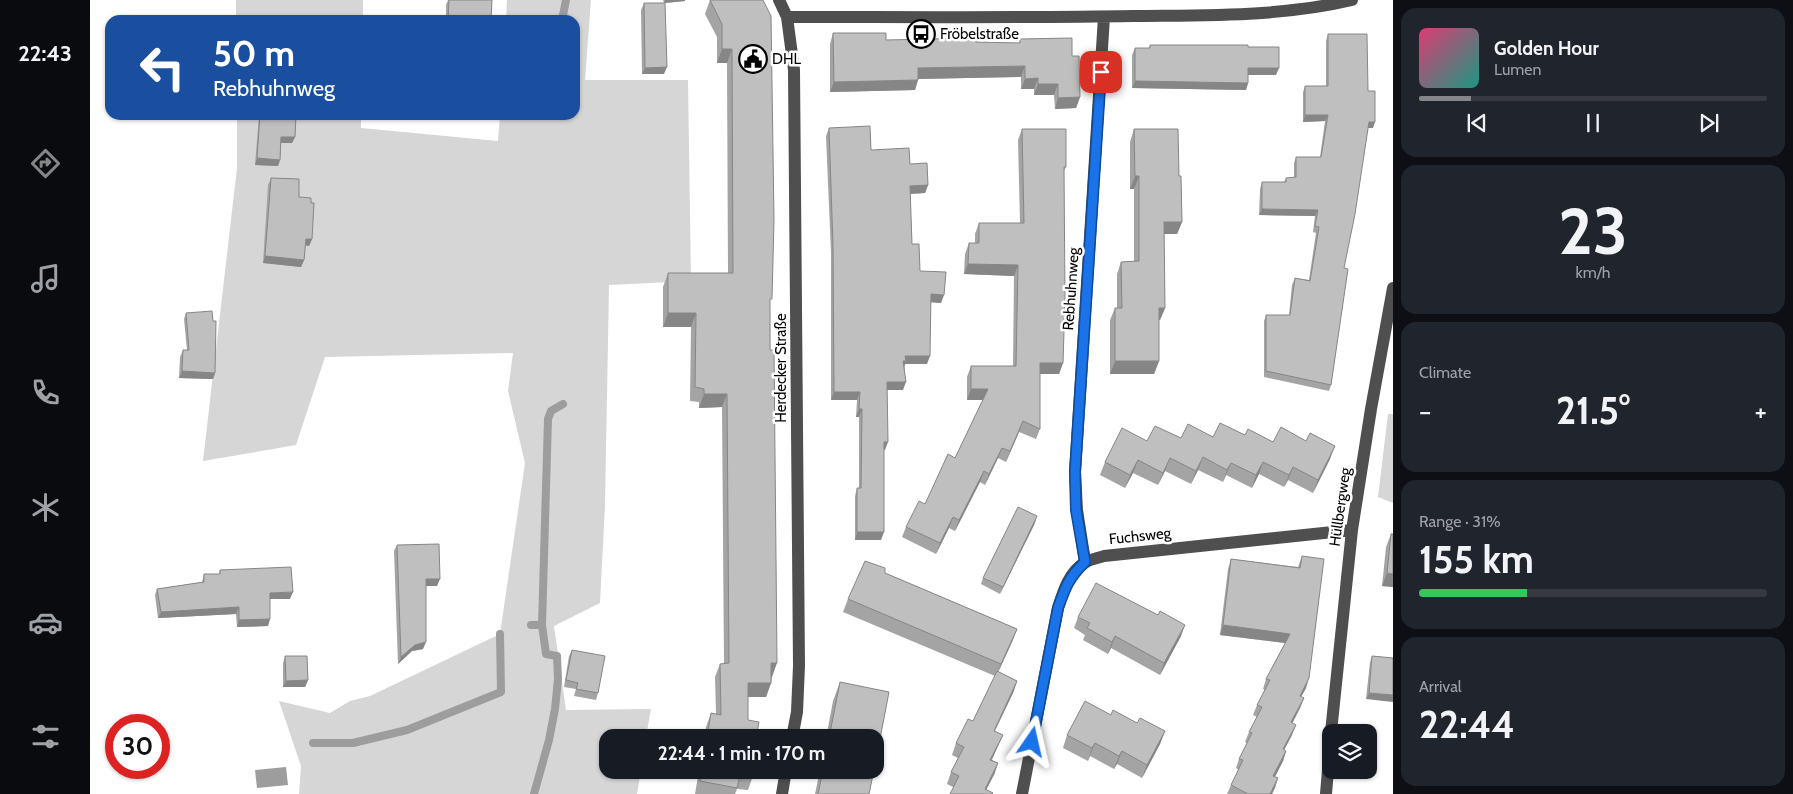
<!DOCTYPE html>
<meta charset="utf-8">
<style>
body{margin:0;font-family:Cabin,sans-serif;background:#20242c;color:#f1f3f6;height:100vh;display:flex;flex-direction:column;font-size:19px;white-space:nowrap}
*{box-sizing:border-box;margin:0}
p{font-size:16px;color:#9ea1a6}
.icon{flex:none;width:28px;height:28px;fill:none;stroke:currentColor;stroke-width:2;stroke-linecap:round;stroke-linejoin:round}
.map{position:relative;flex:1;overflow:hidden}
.side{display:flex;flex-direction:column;gap:8px;padding:8px;background:#0d0f14;width:400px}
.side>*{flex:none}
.banner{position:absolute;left:15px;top:15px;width:475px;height:105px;border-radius:15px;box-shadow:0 1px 4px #0004;background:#1a4fa0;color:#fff;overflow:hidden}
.controls{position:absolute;left:1232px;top:724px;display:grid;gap:10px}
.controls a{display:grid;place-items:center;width:55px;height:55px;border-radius:10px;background:#171b24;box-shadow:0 1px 4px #0004;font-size:25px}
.speed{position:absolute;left:15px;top:714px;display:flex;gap:10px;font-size:25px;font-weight:700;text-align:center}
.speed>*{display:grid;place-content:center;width:65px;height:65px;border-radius:50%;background:#171b24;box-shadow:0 1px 4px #0004;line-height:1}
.speed .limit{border:8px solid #d22;background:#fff;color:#111}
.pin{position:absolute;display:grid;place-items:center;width:42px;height:42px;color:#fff;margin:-21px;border-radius:10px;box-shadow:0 2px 8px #0006}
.me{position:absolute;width:55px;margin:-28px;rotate:11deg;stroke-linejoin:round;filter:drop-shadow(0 0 4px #0008)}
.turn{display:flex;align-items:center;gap:18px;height:105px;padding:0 25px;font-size:22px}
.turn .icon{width:65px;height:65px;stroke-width:2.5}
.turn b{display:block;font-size:35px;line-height:42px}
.big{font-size:38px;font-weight:700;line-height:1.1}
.side .tile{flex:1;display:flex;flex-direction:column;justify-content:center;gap:8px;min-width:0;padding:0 18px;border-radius:15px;background:#20242c}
.side .dial{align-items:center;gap:0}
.dial b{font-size:65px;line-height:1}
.song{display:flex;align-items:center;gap:15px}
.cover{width:60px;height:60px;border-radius:8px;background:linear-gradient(135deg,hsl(340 70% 55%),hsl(170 70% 35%))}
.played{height:5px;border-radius:2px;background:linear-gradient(90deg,#858687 15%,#363941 15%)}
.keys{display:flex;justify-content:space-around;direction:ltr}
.heat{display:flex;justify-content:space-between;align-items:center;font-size:28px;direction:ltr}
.charge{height:8px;border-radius:4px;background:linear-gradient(90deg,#34c759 31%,#363941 0)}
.trip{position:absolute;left:509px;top:729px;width:285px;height:50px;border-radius:15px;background:#171b24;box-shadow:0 1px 4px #0004;font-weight:700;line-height:50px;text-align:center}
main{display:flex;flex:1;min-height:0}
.dock{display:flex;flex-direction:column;width:90px;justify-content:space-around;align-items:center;background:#090b0e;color:#9ea1a6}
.dock .icon{width:35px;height:35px}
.dock .current{color:#858687}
.dock b{font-size:22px;color:#f1f3f6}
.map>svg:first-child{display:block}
.green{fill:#d6d6d6}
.water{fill:#9d9d9d}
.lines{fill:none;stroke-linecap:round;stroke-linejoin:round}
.stream{stroke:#9d9d9d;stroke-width:8}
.minor{stroke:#4f4f4f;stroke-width:12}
.wall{fill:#a4a4a4}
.shaded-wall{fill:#868686}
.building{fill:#bfbfbf;stroke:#868686}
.route-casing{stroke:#114b97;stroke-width:12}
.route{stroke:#1a73e8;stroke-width:9}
.labels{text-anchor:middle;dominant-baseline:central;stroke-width:5;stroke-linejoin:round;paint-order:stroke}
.poi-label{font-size:15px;fill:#000;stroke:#fff;text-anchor:start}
.street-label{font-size:15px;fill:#000;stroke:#fff}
</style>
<main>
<nav class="dock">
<b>22:43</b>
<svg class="icon current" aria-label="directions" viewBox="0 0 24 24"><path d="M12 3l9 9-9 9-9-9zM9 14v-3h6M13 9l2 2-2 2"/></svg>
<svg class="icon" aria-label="music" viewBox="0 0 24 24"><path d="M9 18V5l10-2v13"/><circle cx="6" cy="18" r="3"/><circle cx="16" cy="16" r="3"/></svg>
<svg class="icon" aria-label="phone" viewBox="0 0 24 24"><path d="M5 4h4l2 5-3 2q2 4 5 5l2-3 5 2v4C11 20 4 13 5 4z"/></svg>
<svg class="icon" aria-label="climate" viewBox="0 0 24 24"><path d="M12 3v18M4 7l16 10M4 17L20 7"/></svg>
<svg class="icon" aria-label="car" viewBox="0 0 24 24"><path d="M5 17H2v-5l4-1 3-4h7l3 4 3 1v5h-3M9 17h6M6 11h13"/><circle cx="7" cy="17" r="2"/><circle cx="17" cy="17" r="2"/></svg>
<svg class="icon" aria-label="filters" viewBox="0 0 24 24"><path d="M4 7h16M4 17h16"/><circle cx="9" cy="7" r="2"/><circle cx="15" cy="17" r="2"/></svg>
</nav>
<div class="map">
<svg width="1303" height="794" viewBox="0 0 1303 794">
<rect width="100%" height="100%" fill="#fff"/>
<path class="green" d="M146 0H273V20H146Z
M417 0H501L495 80H598L601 281 519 285 515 506 510 603 464 626 476 710 561 709 556 737 518 738V770H551L547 794H209L211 766 189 701 240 713 260 701 280 696 410 634 435 463 418 391 423 353 235 357 206 445 113 461 147 168V115H271V128L408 141 410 115H485V20H416Z
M1298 414H1303V503L1288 497Z"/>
<path class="water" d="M196 767 198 785 167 788 165 770Z"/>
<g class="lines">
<path class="stream" d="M472 20 476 0
M441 625H452
M223 743H263L317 730 411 692 410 634
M444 794 459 740 465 709 468 679 467 656 456 654 452 625 458 419 461 411 473 404"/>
<path class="minor" d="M689 0 697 17 704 70 709 666 707 712 702 738
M697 17C812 17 928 18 1043 16 1116 15 1191 17 1262 0
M995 562 987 510 985 472 1014 17
M1241 732 1262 530 1281 409 1303 288
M692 794 696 770
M932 794 968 608C973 592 979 571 996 562 1001 559 1009 558 1014 556L1262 530
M1236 794 1241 733"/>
</g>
<path class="wall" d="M358 0H402L401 20H356V5Z
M573 0H595V1L575 3 574 74H552L551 10 554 3H574Z
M620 0H673L680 305 682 677 681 683 676 697H658V720L666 738H614L616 727 621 713 626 714 625 677 630 664H634L632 407 609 408V402L600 401 601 327H573V287L578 273H638L637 63H627V37L615 14Z
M743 33 796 40 886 42 929 43 930 39 982 56 990 97 986 108 965 109 964 95H944V89H931V77L828 79 825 90 740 92V44Z
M1238 34 1278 91 1283 128H1278L1254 268 1241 385 1239 391 1174 377V321L1176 315H1199L1202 285 1205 278 1219 280 1226 233 1223 232 1225 216 1169 215 1170 189 1172 182H1194L1196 178 1204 177V163L1206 157H1230L1235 121 1213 122V92L1215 86H1236V41Z
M1060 45 1158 47 1186 75H1158V83L1156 90 1042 88V55L1045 48H1059Z
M169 115H206L205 137 202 143H191L190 160 188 166 165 165Z
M739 128 781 150 820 164 838 185 835 193 820 194 822 244 830 271 851 303 841 302 837 364H815L813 390H797L795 450H794L791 540H765V496L767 488H769V417H766L767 400H741V253L736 136Z
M932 129 976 167 974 171 973 363 969 374H950V429L946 439 929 432 916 462 908 458 895 485 890 482 865 531 859 528 846 554 812 537 816 527 835 504 865 458 893 400H877V377L881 366H923L924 276 874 274 875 254 879 243H885V234L889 223H930L928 140Z
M1044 129 1089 176 1092 222 1087 234H1074L1075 308 1070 320H1069V361L1064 374H1020V320L1025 308H1027V274L1031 262 1044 261V189H1040V142Z
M181 178 209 197 221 203 222 239 219 246 215 245 214 260 211 267 173 263 178 185Z
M96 313 125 373 123 379 89 378 90 357 93 350H97L94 319Z
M1155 435 1183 442 1240 459 1223 493 1198 480 1194 487 1169 474 1162 488 1136 475 1133 482 1108 470 1101 484 1075 471 1068 485 1043 473 1035 488 1010 475 1015 462 1057 441 1091 438Z
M945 523 910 594 891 584 893 578Z
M1301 534H1303V587L1292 586 1296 547Z
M307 545 347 586H336L333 649 322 651 308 664 304 551Z
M1212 556 1216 688 1211 697 1214 698 1210 708 1202 723V735L1194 750 1196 751 1193 761 1185 777 1188 778 1182 794H1137L1141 785 1149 770 1146 768 1149 759 1157 743 1155 742 1159 732 1167 717 1163 715 1167 705 1175 690 1173 689 1176 679 1195 643 1130 635 1138 569 1141 559 1208 567Z
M130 570 200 599H180L178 626 147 627 146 614 68 618 65 595 67 589 112 582 114 574H129Z
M795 573 927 629 922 642 908 672 927 681 923 693 905 731 913 735 908 746 902 760 908 763 904 775 863 787 857 784 861 772 868 758 862 755 866 743 883 721 905 676 753 612 758 599Z
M988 617 1091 636 1070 675 1021 648 1018 654 993 640 995 635 984 628Z
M482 650 508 693 506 700 484 696 486 689 474 687 479 656Z
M195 656 218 680 215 687H193V663Z
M1282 656 1303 658 1276 699 1280 662Z
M750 682 785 738H736L743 701Z
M1021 715 1075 731 1070 744 1052 778 1027 764 1024 769 1000 756 998 761 973 748 977 735Z
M609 770H665L658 790 647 789 645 794H605Z
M730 770H784L779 794H725Z"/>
<path class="shaded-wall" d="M575 0H595V1L574 3Z
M632 49H642L637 63H627Z
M935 66 931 77 824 79 828 68Z
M577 67 574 74H552L555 68Z
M1158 68H1189L1186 75H1155Z
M948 78 944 89H931L935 79Z
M828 80 825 90 740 92 744 82Z
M1045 81 1158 83 1156 90 1042 88Z
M948 84H968L964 95H944Z
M990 97 986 108 965 109 968 98Z
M1215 115H1238L1235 121 1213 122Z
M1279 122H1285L1283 128H1277Z
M191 137H205L202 143H189Z
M167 158 190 160 188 166 165 165Z
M1045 176H1049L1044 189H1040Z
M838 185 835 193 817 194 820 186Z
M1172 209 1228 210 1225 216 1169 215Z
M1074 222H1092L1087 234H1070Z
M216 239H222L219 246 214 245Z
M175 256 214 260 211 267 173 263Z
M878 264 928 265 924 276 874 274Z
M841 294 854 295 851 303 838 302Z
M1069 308H1075L1070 320H1064Z
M578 313H606L601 327H573Z
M815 356H840L837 364H815L813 369H810Z
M1025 361H1069L1064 374H1020Z
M950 363H973L969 374H946Z
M92 371 125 373 123 379 89 378Z
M797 382H816L813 390H795Z
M881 389H898L894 400H877Z
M744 392H770L767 400H741Z
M614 394H637L632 407 609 408Z
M769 409H772L769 417H766Z
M933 421 929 432 916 462 920 451Z
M794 442H798L795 450H791Z
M1245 446 1240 459 1223 493 1228 480Z
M912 448 908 458 895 485 899 474Z
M1113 457 1108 470 1101 484 1106 471Z
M1080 458 1075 471 1068 485 1073 473Z
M1048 460 1043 473 1035 488 1040 475Z
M1173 462 1169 474 1162 488 1166 475Z
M1141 463 1136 475 1133 482 1137 470Z
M1203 467 1198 480 1194 487 1199 475Z
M894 471 890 482 865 531 869 520Z
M947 516 945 523 910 594 913 587Z
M863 517 859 528 846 554 850 543Z
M767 532H794L791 540H765Z
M1297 573 1303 574V587L1292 586Z
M336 579H350L347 586H333Z
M203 592 200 599H178L180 593Z
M149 607 146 614 68 618 71 612Z
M180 619 178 626 147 627 149 620Z
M1095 625 1091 636 1070 675 1074 663Z
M1133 625 1200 634 1196 643 1130 635Z
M927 629 922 642 906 677 911 664Z
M1025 636 1021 648 1018 654 1022 642Z
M336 642 333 649 322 651 308 664 311 657 325 645Z
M681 663H687L682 677H676Z
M1219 678 1216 688 1206 706 1210 696Z
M218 680 215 687H193L196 681Z
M927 681 923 693 899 742 904 731Z
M658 683H681L676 697H653Z
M1279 693 1303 695V702L1276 699Z
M1214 698 1210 708 1198 732 1201 722Z
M1206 725 1202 735 1189 759 1193 749Z
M1075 731 1070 744 1052 778 1057 765Z
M913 735 908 746 896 771 900 760Z
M1005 743 1000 756 998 761 1002 748Z
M1032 751 1027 764 1024 769 1029 756Z
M1196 751 1193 761 1180 786 1183 776Z
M908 763 904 775 894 794 895 789Z
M1188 778 1185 788 1182 794H1180Z"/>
<path class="building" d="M359 0H402L401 20H358Z
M620 0H673L681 16 684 220 682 299H680V350H684L687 663H681V683H658V720L669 722 666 738H617L621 713 631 715 630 664 639 663 637 394H614V389L605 387 606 313H578V273H643L642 49H632V24Z
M554 3H575L577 67 555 68Z
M743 33H796V40L886 38V42L930 43V39L982 38V56H989L990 97 968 98V84H948V78L935 79V66L828 68V80L744 82Z
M1238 34H1277L1278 91H1285V122H1279L1265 214 1254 268 1258 269 1241 385 1176 371V315H1200L1205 278 1220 281 1229 227 1225 226 1228 210 1172 209V182H1196V178L1206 177V157H1231L1238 115H1215V86H1238Z
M1060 45H1158V47H1189V68H1158V83L1045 81V48H1060Z
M170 115H206L205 137H191L190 160 167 158Z
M780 126 781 150 819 148 820 164 837 163 838 185 820 186 822 244H829L830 271 856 272 854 295 841 294 840 356H815L816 361H813L816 382H797L798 442H794V532H767V488H771L772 409H769L770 392H744L743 246 739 128Z
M932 129H976V167H974L975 299 973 363H950V429L933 421 920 451 912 448 899 474 894 471 869 520 863 517 850 543 816 527 829 501 835 504 858 454 865 458 898 389H881V366H926L928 265 878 264 879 243H889V223H934Z
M1044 129H1088L1089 176H1091L1092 222H1074L1075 308H1069V361H1025V308H1032L1031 262 1049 261V176H1045Z
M181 178 209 179V197L221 198V203H224L222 239H216L214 260 175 256Z
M122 311 123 321H126L125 373 92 371 93 350H99L96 313Z
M1130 423 1155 435 1158 429 1183 442 1191 427 1216 441 1220 433 1245 446 1228 480 1203 467 1199 475 1173 462 1166 475 1141 463 1137 470 1113 457 1106 471 1080 458 1073 473 1048 460 1040 475 1015 462 1032 428 1057 441 1065 426 1091 438 1098 424 1123 437Z
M928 507 947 516 913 587 893 578Z
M1301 534H1303V574L1297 573Z
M349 544 350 579H336V642L325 645 311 657 307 545Z
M1212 556 1234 559 1219 678 1210 696 1214 698 1201 722 1206 725 1193 749 1196 751 1183 776 1188 778 1180 794H1158L1141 785 1153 760 1149 759 1162 733 1159 732 1172 707 1167 705 1180 680 1176 679 1200 634 1133 625 1141 559 1210 568Z
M775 561 795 568V573L927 629 911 664 758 599Z
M201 567 203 592 180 593V619L149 620V607L71 612 67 589 114 582V574H130V570Z
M1006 583 1068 615 1070 611 1095 625 1074 663 1025 636 1022 642 997 628 1000 623 988 617Z
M482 650 515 656 508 693 486 689 488 683 476 680Z
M195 656H217L218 680 196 681Z
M1282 656 1303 658V695L1279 693Z
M907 671 927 681 904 731 913 735 900 760 908 763 895 789 903 793 902 794H860L869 776 861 772 874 747 866 743 878 719 883 721Z
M750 682 799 692 785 765V738H739Z
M995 701 1021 715 1023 710 1047 723 1050 718 1075 731 1057 765 1032 751 1029 756 1005 743 1002 748 977 735Z
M612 770H665L663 777 650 775 647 788 610 781Z
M733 770H784L779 794H728Z"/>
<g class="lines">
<defs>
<path id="route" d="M942 742 968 608C975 588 979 577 995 562L986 510 985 472 1011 72"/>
</defs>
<use href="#route" class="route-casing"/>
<use href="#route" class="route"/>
</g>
<defs>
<symbol id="bus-ring" viewBox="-11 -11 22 22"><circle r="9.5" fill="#fff" stroke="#000" stroke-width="1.5"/><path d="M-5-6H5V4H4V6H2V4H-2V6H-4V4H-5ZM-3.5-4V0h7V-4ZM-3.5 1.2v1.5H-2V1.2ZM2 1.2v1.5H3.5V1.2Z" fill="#000"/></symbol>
<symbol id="civic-ring" viewBox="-11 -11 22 22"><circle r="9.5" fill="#fff" stroke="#000" stroke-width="1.5"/><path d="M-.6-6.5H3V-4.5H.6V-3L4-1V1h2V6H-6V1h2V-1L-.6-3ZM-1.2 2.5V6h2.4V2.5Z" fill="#000"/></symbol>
</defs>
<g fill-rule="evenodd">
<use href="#bus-ring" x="815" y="18" width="32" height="32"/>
<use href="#civic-ring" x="647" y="43" width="32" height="32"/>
</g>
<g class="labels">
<g class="poi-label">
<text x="850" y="34">Fröbelstraße</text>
<text x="682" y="59">DHL</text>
</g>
<g class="street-label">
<text transform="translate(981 289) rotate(-86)">Rebhuhnweg</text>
<text transform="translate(691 368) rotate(-90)">Herdecker Straße</text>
<text transform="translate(1250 507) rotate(-82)">Hüllbergweg</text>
<text transform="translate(1050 536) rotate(-6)">Fuchsweg</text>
</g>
</g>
</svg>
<div class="controls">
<a><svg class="icon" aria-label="layers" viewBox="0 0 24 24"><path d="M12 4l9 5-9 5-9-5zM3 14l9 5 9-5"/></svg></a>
</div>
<div class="speed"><div class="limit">30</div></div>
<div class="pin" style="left:1011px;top:72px;background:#d93025"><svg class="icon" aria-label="arrive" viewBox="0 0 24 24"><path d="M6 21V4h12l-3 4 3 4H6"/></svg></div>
<svg class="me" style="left:942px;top:742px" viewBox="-20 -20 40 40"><path d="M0-17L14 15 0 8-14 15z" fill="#1a73e8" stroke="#fff" stroke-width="4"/></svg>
<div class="trip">22:44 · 1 min · 170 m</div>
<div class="banner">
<div class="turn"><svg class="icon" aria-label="left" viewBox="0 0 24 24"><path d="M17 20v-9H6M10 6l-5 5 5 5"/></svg><div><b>50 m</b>Rebhuhnweg</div></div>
</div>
</div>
<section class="side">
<div class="tile">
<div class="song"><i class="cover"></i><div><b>Golden Hour</b><p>Lumen</p></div></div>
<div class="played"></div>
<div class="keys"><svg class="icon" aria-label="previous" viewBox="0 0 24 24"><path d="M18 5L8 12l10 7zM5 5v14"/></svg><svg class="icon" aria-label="pause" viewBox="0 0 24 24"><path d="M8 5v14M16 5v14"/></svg><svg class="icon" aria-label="next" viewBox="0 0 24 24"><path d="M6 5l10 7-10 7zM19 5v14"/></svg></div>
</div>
<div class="tile dial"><b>23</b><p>km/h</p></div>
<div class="tile"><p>Climate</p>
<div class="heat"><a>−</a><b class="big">21.5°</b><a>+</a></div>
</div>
<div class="tile"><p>Range · 31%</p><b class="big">155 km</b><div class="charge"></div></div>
<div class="tile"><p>Arrival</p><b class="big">22:44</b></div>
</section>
</main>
